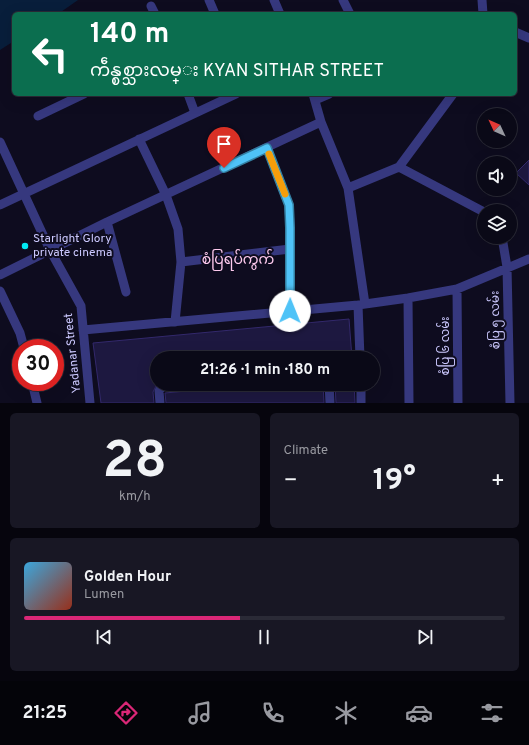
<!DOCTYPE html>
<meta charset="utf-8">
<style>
body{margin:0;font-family:Overpass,"Noto Sans Myanmar",sans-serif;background:#181724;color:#f1f3f6;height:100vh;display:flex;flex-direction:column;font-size:15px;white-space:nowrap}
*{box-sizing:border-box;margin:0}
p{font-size:13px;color:#999aa1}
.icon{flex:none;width:22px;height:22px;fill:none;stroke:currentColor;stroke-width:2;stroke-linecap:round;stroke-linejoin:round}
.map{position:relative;height:403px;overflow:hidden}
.panel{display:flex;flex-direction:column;gap:10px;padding:10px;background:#06050d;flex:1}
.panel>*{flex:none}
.hud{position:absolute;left:12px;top:12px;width:505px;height:84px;border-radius:6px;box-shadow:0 4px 16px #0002,0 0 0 1px #2a2a36;background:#0b6e4f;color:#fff;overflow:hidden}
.needle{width:26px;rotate:314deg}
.fabs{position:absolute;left:477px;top:108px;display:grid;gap:8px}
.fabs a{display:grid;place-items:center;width:40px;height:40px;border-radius:50%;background:#0a0917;box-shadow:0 4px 16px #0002,0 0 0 1px #2a2a36;font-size:20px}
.speed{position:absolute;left:12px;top:339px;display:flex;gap:8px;font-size:20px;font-weight:700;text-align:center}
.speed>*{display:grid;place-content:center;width:52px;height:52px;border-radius:50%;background:#0a0917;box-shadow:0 4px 16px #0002,0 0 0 1px #2a2a36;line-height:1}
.speed .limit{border:6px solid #d22;background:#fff;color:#111}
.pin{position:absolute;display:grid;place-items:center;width:34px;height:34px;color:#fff;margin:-41px -17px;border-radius:50% 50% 50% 0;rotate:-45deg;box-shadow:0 0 4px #0007}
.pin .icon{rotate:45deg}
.me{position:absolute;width:44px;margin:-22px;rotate:1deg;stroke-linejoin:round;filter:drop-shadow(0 0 3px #0008)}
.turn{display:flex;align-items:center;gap:14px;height:84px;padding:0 12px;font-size:18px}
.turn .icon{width:52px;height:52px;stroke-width:2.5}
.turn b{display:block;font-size:28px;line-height:34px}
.big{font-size:30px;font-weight:700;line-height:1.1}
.panel .card{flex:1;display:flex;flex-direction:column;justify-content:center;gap:6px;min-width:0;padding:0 14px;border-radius:6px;background:#181724}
.panel .dial{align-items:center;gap:0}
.dial b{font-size:52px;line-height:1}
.song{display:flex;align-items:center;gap:12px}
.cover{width:48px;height:48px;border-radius:6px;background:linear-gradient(135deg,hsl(200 70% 55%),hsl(10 70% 35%))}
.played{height:4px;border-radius:2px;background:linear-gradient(90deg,#db2777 45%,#2a2a36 45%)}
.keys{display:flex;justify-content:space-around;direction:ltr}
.heat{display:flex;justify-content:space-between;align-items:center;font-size:22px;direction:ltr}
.panel .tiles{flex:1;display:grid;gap:10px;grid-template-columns:1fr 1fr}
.card:last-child{grid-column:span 2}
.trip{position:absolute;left:150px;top:351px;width:230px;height:40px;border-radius:20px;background:#0a0917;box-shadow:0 4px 16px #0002,0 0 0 1px #2a2a36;font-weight:700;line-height:40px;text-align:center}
.tab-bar{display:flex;height:64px;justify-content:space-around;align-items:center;background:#040409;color:#999aa1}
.tab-bar .icon{width:28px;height:28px}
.tab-bar .selected{color:#db2777}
.tab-bar b{font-size:18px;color:#f1f3f6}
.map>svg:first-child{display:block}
.water{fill:#081e3b}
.building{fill:#1d1840;stroke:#33296c}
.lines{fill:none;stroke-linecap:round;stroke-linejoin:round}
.minor{stroke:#36387e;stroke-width:9}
.route-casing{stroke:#337fa1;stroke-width:10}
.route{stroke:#4fc3f7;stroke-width:7}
.slow{stroke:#f59e0b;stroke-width:7}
.poi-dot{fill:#00ebf4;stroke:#0e0c1f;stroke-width:1.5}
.labels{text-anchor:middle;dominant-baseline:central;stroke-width:4;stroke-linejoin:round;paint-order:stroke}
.poi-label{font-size:12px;fill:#ccc9ff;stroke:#0e0c1f;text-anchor:start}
.street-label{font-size:12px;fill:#ccc9ff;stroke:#0e0c1f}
.quarter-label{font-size:14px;fill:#ffcbef;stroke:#0e0c1f}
</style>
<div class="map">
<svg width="529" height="403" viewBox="0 0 529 403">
<rect width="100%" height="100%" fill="#0e0c1f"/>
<path class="water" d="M0 0H78L58 14H14V41L0 50Z"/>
<path class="building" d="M529 160V185L516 173Z
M349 319 352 358H157V384L153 392 154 403H101L93 343Z
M202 384H323L324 403H166L165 393 197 390 201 387Z
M335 384H354L355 403H336Z"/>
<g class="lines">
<path class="minor" d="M209 0 215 14
M274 0 280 14
M343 0 350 14
M482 0 483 14
M151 6 155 14
M515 32 529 38
M188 94 195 113
M313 94 321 122 348 188 365 304
M315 100 329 94
M38 116 84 94
M139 139 166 195 178 229 181 262 175 322
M0 142 50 250 81 306 90 403
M267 148 289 205 290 228V311
M399 167 453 94
M348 188 399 167 484 212
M0 205 236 94
M107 222 126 292
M502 237 507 267 510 403
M181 262 290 249
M0 275 107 222 321 122
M457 289 458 403
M0 291 20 333 24 348
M408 298 409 403
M358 305 360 358
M83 330 358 305 408 298 457 289 529 259
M32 382 37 403
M329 384 330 403
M361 384V403
M160 403 159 391 161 388 165 386 196 384"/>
</g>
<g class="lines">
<defs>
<path id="route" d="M224 168 267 148 289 205 290 228V311"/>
</defs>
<use href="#route" class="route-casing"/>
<use href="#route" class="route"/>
<path class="slow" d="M269 154 285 194"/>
</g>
<circle class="poi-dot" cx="25" cy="246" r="4"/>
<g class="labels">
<g class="poi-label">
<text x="33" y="239">Starlight Glory<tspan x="33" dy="14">private cinema</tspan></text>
</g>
<g class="street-label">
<text transform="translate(496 320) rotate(-91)">စံပြ ၅ လမ်း</text>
<text transform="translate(446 346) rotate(-90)">စံပြ ၆ လမ်း</text>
<text transform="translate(73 353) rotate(-96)">Yadanar Street</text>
</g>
<g class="quarter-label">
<text x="238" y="260">စံပြရပ်ကွက်</text>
</g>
</g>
</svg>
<div class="fabs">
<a><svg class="needle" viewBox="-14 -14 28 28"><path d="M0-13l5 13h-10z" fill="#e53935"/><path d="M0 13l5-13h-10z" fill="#999aa1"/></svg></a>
<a><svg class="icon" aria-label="sound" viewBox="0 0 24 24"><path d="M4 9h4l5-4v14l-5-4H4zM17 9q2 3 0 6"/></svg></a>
<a><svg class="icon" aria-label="layers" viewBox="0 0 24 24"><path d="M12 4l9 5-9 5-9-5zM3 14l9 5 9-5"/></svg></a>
</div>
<div class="speed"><div class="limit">30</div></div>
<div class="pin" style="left:224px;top:168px;background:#d93025"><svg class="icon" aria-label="arrive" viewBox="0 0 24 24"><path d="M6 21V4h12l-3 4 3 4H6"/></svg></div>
<svg class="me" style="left:290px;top:311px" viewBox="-20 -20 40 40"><circle r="19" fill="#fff"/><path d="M0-13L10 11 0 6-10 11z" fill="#4fc3f7"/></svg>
<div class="trip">21:26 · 1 min · 180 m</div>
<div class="hud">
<div class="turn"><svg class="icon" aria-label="left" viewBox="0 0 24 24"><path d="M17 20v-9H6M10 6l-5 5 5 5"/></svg><div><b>140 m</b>ကဵန္စစ္သားလမ္း KYAN SITHAR STREET</div></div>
</div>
</div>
<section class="panel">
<div class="tiles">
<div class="card dial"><b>28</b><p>km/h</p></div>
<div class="card"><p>Climate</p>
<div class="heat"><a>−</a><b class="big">19°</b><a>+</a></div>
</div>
<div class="card">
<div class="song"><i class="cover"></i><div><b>Golden Hour</b><p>Lumen</p></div></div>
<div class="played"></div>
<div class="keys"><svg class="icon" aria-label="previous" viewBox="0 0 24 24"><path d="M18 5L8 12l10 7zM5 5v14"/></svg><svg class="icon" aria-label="pause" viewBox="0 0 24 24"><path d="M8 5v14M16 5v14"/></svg><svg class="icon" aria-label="next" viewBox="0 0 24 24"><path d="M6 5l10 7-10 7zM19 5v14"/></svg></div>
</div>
</div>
</section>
<nav class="tab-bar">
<b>21:25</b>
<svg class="icon selected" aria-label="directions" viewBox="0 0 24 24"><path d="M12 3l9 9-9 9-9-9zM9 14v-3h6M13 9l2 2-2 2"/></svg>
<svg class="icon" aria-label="music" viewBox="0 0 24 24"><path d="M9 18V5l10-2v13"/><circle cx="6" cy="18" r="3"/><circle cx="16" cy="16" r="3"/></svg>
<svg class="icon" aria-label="phone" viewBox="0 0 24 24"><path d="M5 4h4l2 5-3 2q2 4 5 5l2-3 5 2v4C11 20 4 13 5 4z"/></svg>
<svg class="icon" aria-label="climate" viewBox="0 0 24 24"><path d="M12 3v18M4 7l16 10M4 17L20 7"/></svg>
<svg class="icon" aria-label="car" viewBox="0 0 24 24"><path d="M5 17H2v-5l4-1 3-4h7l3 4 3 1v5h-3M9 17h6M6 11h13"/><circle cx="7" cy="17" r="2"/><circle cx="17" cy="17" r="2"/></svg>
<svg class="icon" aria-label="filters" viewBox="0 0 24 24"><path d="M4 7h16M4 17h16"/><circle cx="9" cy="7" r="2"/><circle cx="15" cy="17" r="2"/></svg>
</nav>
